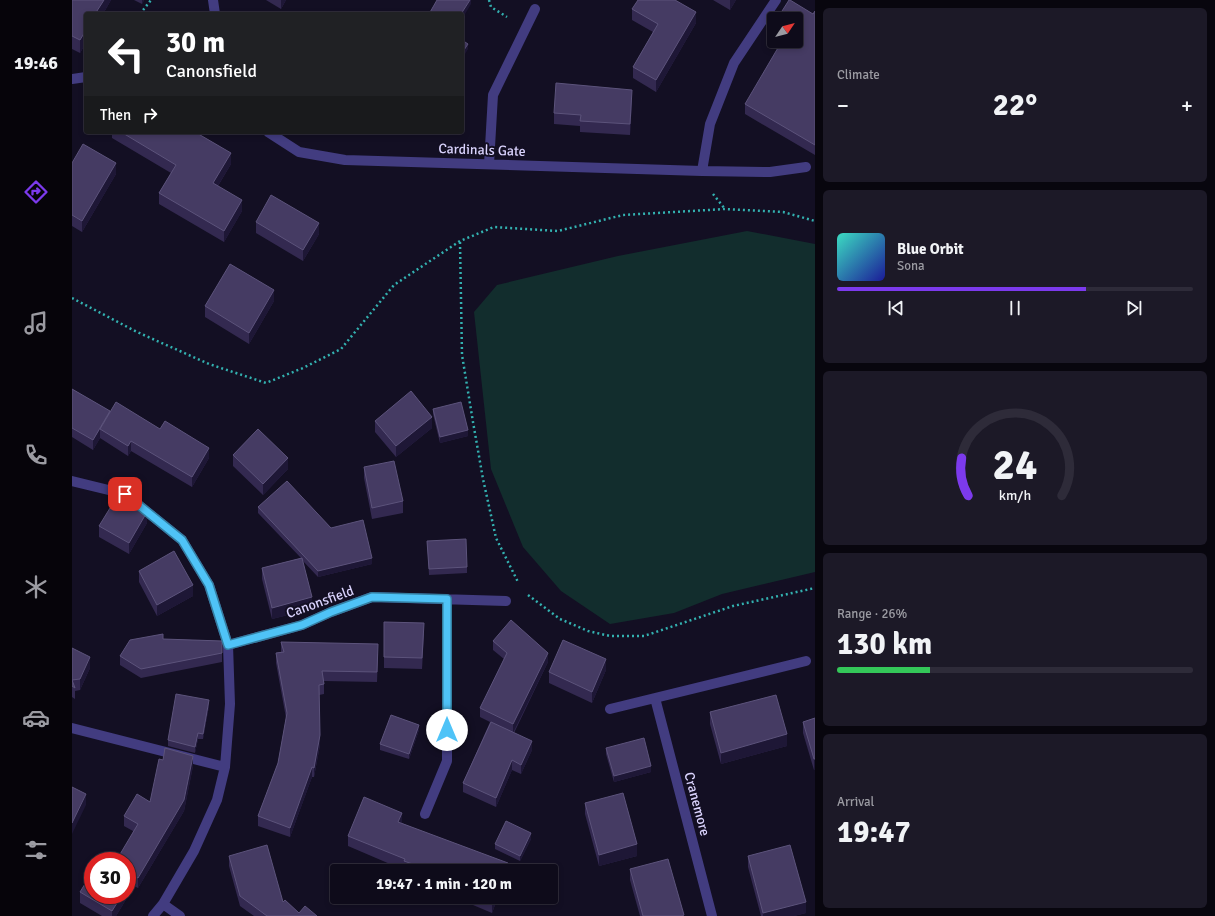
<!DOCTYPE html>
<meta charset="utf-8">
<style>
body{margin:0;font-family:Signika,sans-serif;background:#1c1927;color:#f1f3f6;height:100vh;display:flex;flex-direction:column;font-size:15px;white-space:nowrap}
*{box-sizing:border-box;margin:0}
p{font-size:13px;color:#9b9ba2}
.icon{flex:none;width:22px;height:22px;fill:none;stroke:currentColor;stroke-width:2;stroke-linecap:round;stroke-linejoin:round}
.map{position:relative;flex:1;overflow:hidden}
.panel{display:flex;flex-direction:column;gap:8px;padding:8px;background:#08060e;width:400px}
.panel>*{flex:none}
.banner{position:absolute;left:12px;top:12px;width:380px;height:122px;border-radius:4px;box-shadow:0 2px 6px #0003,0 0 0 1px #2e2b39;background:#202124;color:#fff;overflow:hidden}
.needle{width:26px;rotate:55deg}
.controls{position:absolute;left:695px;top:12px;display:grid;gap:8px}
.controls a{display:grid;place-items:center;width:36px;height:36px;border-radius:4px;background:#0e0b1a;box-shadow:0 2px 6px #0003,0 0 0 1px #2e2b39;font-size:20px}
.speed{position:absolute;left:12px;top:852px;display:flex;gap:8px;font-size:20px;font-weight:700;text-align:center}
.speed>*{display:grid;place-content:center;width:52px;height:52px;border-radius:50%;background:#0e0b1a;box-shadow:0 2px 6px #0003,0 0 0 1px #2e2b39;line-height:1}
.speed .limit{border:6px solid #d22;background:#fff;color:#111}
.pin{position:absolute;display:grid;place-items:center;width:34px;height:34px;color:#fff;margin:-17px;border-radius:8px;box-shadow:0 2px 6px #0006}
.me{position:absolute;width:44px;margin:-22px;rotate:0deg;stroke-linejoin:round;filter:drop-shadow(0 0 3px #0008)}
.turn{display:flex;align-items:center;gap:14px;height:84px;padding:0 16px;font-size:18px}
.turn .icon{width:52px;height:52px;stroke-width:2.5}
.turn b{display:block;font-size:28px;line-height:34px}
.then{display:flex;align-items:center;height:38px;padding:0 16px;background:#0003;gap:8px;font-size:15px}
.big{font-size:30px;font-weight:800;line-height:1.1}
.panel .card{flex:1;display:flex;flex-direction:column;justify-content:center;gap:6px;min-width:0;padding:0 14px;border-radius:6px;background:#1c1927}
.panel .dial{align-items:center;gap:0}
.dial svg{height:104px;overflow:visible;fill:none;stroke:#2e2b39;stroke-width:7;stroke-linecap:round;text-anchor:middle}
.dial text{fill:#f1f3f6;stroke:none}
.song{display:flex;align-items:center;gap:12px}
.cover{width:48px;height:48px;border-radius:6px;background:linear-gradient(135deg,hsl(170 70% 55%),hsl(240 70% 35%))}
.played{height:4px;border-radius:2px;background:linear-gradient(90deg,#7c3aed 70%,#2e2b39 70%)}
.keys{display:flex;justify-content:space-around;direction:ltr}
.heat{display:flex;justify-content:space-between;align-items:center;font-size:22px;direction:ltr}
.charge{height:6px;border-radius:3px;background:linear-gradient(90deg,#34c759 26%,#2e2b39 0)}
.trip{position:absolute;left:258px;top:864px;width:228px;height:40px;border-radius:4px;background:#0e0b1a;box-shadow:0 2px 6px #0003,0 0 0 1px #2e2b39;font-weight:800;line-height:40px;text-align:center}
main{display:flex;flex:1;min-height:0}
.menu{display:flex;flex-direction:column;width:72px;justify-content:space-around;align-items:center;background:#06040a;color:#9b9ba2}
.menu .icon{width:28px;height:28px}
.menu .selected{color:#7c3aed}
.menu b{font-size:18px;color:#f1f3f6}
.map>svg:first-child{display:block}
.green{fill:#122d2d}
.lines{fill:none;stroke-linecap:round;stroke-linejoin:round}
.path{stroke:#33b1b0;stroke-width:2.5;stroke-dasharray:2 3;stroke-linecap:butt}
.minor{stroke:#423c80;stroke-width:10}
.wall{fill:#332950}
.shaded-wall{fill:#1e1736}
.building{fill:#453b63;stroke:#5c537b}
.route-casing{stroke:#337fa1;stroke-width:10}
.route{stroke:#4fc3f7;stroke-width:7}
.labels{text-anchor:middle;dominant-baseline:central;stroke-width:4;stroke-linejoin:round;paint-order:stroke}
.street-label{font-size:14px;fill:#dad3fd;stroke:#130f23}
</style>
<main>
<nav class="menu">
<b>19:46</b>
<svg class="icon selected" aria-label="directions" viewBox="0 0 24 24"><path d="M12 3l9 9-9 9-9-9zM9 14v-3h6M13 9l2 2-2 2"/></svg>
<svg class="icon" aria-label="music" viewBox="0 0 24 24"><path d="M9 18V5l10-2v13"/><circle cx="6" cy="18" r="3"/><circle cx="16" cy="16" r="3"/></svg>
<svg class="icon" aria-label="phone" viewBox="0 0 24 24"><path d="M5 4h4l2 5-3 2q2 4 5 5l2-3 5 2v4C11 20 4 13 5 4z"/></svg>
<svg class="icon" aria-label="climate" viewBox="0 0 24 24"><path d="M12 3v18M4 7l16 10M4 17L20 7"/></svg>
<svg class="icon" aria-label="car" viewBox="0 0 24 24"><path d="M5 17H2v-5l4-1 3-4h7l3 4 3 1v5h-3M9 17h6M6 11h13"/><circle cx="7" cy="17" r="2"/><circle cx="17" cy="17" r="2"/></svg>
<svg class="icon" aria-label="filters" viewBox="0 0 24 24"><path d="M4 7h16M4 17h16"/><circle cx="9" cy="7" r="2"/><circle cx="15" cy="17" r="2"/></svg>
</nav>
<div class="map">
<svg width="743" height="916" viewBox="0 0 743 916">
<rect width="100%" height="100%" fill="#130f23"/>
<path class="green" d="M675 231 743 244V572L650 594 602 613 538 624 489 591 451 547 419 469 402 312 425 285 546 256Z"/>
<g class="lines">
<path class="path" d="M417 0 419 7 435 17
M68 14 79 0
M641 194 653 209
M388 242 390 355 401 422 411 479 424 538 446 582
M0 298 65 332 137 364 194 383 231 368 269 349 322 285 388 241 422 227 486 231 551 215 653 209 711 212 743 221
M456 595 488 619 516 631 538 636H572L661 606 743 588"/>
<path class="minor" d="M141 0 143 14
M0 79 14 77
M196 132 227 152 273 160 630 171 698 172 734 167
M417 164 421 95 463 9
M630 171 638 124 662 63 704 0
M0 481 53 494 110 540 137 585 156 645 158 704 153 767 145 800 122 851 91 904 81 916
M156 645 230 625 259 612 300 597 434 601
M583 698 640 916
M538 709 734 661
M0 728 153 767
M353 814 375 761V599
M91 904 108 916"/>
</g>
<path class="wall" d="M0 0H39L31 14H14V43L8 53 0 49Z
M62 0H72L70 4Z
M194 0H214L209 9Z
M641 0H664L658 10Z
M560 9 624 23 584 92 561 78V67L581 32 560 20Z
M743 11V155L673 114V104Z
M560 101 558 135 508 132V126L482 124V113Z
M40 132H123L159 164 146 186 170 211 152 242 87 204V193L99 173 40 138Z
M0 163 44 174 10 232 0 226Z
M184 222 247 234 231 261 184 233Z
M202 301 177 344 133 317V306Z
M0 389 38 411 137 458 120 487 59 451 56 456 28 438 21 450 0 437Z
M361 409 396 436 368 443 361 414Z
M303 421 360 428 324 457 303 432Z
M161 455 216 469 191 495 161 466Z
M292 467 331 501V513L300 519 292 478Z
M186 507 259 528 300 564 246 577 230 560 240 609 200 619 190 579V568L229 558 186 513Z
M75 523 57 554 27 537V526Z
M355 541 395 567V573L357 575Z
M67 571 121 596 85 616 67 582Z
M312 622 352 634 350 669 312 668Z
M91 639 150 641V662L69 678 48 665V656Z
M421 641 476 662 442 733 460 750 449 774 440 770 424 807 391 792V783L418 722 408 717V708L432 659 421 650Z
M209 642 306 654 305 682 252 681V694L247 695 248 745 242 777H240L218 837 186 826V816L206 763 214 718 204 663V653L209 652Z
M0 648 18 668 8 690 3 691V699L0 697Z
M534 670 520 703 477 683V672Z
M137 706 131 739H126L123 753 96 746V740Z
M638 712 715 746 649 764 638 724Z
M743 718 742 770 731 733V722Z
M347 730 337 759 308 750V744Z
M534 748 579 772 542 782 534 754Z
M121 766 112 811 66 888 58 884V893L44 916H30L8 903V892L55 895V861L61 831 52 826V816L78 802Z
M513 803 565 856 527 866 513 814Z
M330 823 436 871H332V870L276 846V836Z
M459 839 448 861 423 849V844Z
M157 856 211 902 227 913 245 916H182L168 906 157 866Z
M676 856 734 913 722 916H689L676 867Z
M558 869 612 916H568L558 880Z
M382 897H426L420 913Z"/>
<path class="shaded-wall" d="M32 0H39L31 14H23Z
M70 0H72L70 4Z
M209 0H214L209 9Z
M398 0H399V4L390 19V14H389Z
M658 0H664L658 10Z
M624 12V23L584 92V80Z
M14 30V43L8 53V40Z
M396 44V49L390 59V53Z
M560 90V101L558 135V124Z
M159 153V164L141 194V183Z
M44 163V174L10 232V221Z
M170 200V211L152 242V231Z
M247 223V234L231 261V250Z
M202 290V301L177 344V333Z
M360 417V428L324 457V446Z
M28 429V438L21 450V440Z
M396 430V436L368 443V437Z
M59 441V451L56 456V446Z
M137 448V458L120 487V477Z
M216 458V469L191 495V484Z
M75 512V523L57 554V543Z
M300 558V564L246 577V571Z
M121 585V596L85 616V605Z
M240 597V609L200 619V608Z
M476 653V662L441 733V724Z
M18 657V668L8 690V679Z
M534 659V670L520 703V692Z
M137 700V706L131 739V734Z
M347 725V730L337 759V754Z
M126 733V739L123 753V747Z
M715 734V746L649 764V753Z
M248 735V745L242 777V768Z
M460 741V750L449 774V765Z
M121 756V766L112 811 66 888V878Z
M742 759H743V770H742Z
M440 760V770L424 807V798Z
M579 766V772L542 782V776Z
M240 767V777L218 837V828Z
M14 794V805L0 834V823Z
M330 813V824L326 822Z
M459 833V839L448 861V856Z
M565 844V856L527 866V855Z
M436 863V871H433Z
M58 882V893L44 916H40V911L50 895H55V887Z
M422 897H426L420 913V902Z
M734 902V913L722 916H691V913Z"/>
<path class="building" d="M0 0H32L23 14H14V30L8 40 0 36Z
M365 0H398L389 14H357Z
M566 0H603L624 12 584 80 561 67 586 24 560 9Z
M717 0H718L741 14 743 11V145L673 104 710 41H724V19H705Z
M390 40 396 44 390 53Z
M484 83 560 90 558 124 508 121 509 115 482 113Z
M49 132H123L159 153 141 183 170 200 152 231 87 193 104 165Z
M11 144 44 163 10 221 0 215V163Z
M199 195 247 223 231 250 184 222Z
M158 264 202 290 177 333 133 306Z
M0 389 38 411 21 440 0 428Z
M339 391 360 417 324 446 303 421Z
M44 402 88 429 93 421 137 448 120 477 59 441 56 446 28 429Z
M389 402 396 430 368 437 361 409Z
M186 429 216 458 191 484 161 455Z
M322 461 331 501 300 508 292 467Z
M215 481 259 528 291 520 300 558 246 571 186 507Z
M46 495 75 512 57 543 27 526Z
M394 539 395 567 357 569 355 541Z
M102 551 121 585 85 605 67 571Z
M230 558 240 597 200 608 190 568Z
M439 620 476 653 441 724 408 708 435 653 421 641Z
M312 622 352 623 350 658 312 657Z
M91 634V639L150 641V653L69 669 48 656 58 640Z
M491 640 534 659 520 692 477 672Z
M209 642 306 644 305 672 250 671 252 684 247 685 248 735 242 768 240 767 218 828 186 816 206 763 215 713 204 653 212 652Z
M0 648 18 657 8 679 0 680 3 688 0 686Z
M104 694 137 700 131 734 126 733 123 747 96 740Z
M704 695 715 734 649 753 638 712Z
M319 715 347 725 337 754 308 744Z
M743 718V759H742L731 722Z
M419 722 460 741 449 765 440 760 424 798 391 783Z
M572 738 579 766 542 776 534 748Z
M93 748 121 756 112 800 66 878 55 872V861H44L66 824 52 816 65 794 78 802 87 759 91 760Z
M0 787 14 794 0 823Z
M551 793 565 844 527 855 513 803Z
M292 797 330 813 326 822 436 863 433 871H360L332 861 333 859 276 836Z
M434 821 459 833 448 856 423 844Z
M195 845 211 902 213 900 227 913 233 906 245 916H195L168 896 157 856Z
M718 845 734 902 691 913 676 856Z
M596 859 612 915 610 916H571L558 869Z
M21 871V895H50L40 911 8 892Z
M55 880 58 882 55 887Z
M408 897H422L420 902Z"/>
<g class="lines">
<defs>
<path id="route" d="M53 494 110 540 137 585 156 645 230 625 259 612 300 597 375 599V730"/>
</defs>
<use href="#route" class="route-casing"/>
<use href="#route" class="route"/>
</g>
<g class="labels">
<g class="street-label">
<text transform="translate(410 150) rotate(2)">Cardinals Gate</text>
<text transform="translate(248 602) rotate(-20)">Canonsfield</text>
<text transform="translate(625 804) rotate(75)">Cranemore</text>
</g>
</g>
</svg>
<div class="controls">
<a><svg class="needle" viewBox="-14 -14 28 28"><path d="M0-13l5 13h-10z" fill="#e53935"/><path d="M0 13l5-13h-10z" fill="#9b9ba2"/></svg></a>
</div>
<div class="speed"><div class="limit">30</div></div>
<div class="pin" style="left:53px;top:494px;background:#d93025"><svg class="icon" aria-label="arrive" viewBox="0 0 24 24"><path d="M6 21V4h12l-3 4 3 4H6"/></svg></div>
<svg class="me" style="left:375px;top:730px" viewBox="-20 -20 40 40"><circle r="19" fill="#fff"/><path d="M0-13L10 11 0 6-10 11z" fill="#4fc3f7"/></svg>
<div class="trip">19:47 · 1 min · 120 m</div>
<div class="banner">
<div class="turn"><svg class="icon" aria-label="left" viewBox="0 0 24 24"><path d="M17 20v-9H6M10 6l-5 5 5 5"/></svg><div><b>30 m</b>Canonsfield</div></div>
<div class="then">Then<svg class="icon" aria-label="right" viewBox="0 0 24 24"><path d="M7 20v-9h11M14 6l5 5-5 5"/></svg></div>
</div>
</div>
<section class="panel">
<div class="card"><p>Climate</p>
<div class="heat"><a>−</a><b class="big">22°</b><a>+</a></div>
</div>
<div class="card">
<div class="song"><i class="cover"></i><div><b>Blue Orbit</b><p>Sona</p></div></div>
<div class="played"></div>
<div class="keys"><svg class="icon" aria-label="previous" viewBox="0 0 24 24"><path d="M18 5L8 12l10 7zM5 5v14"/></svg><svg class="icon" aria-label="pause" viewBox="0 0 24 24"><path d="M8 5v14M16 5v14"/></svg><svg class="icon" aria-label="next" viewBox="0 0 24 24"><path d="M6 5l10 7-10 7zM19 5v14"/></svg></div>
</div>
<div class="card dial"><svg viewBox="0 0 100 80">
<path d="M14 69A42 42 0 1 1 86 69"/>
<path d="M14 69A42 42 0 0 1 9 40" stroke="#7c3aed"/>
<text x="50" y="56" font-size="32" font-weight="700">24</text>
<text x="50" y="72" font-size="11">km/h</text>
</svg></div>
<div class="card"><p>Range · 26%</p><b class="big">130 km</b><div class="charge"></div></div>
<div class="card"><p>Arrival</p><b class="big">19:47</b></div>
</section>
</main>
